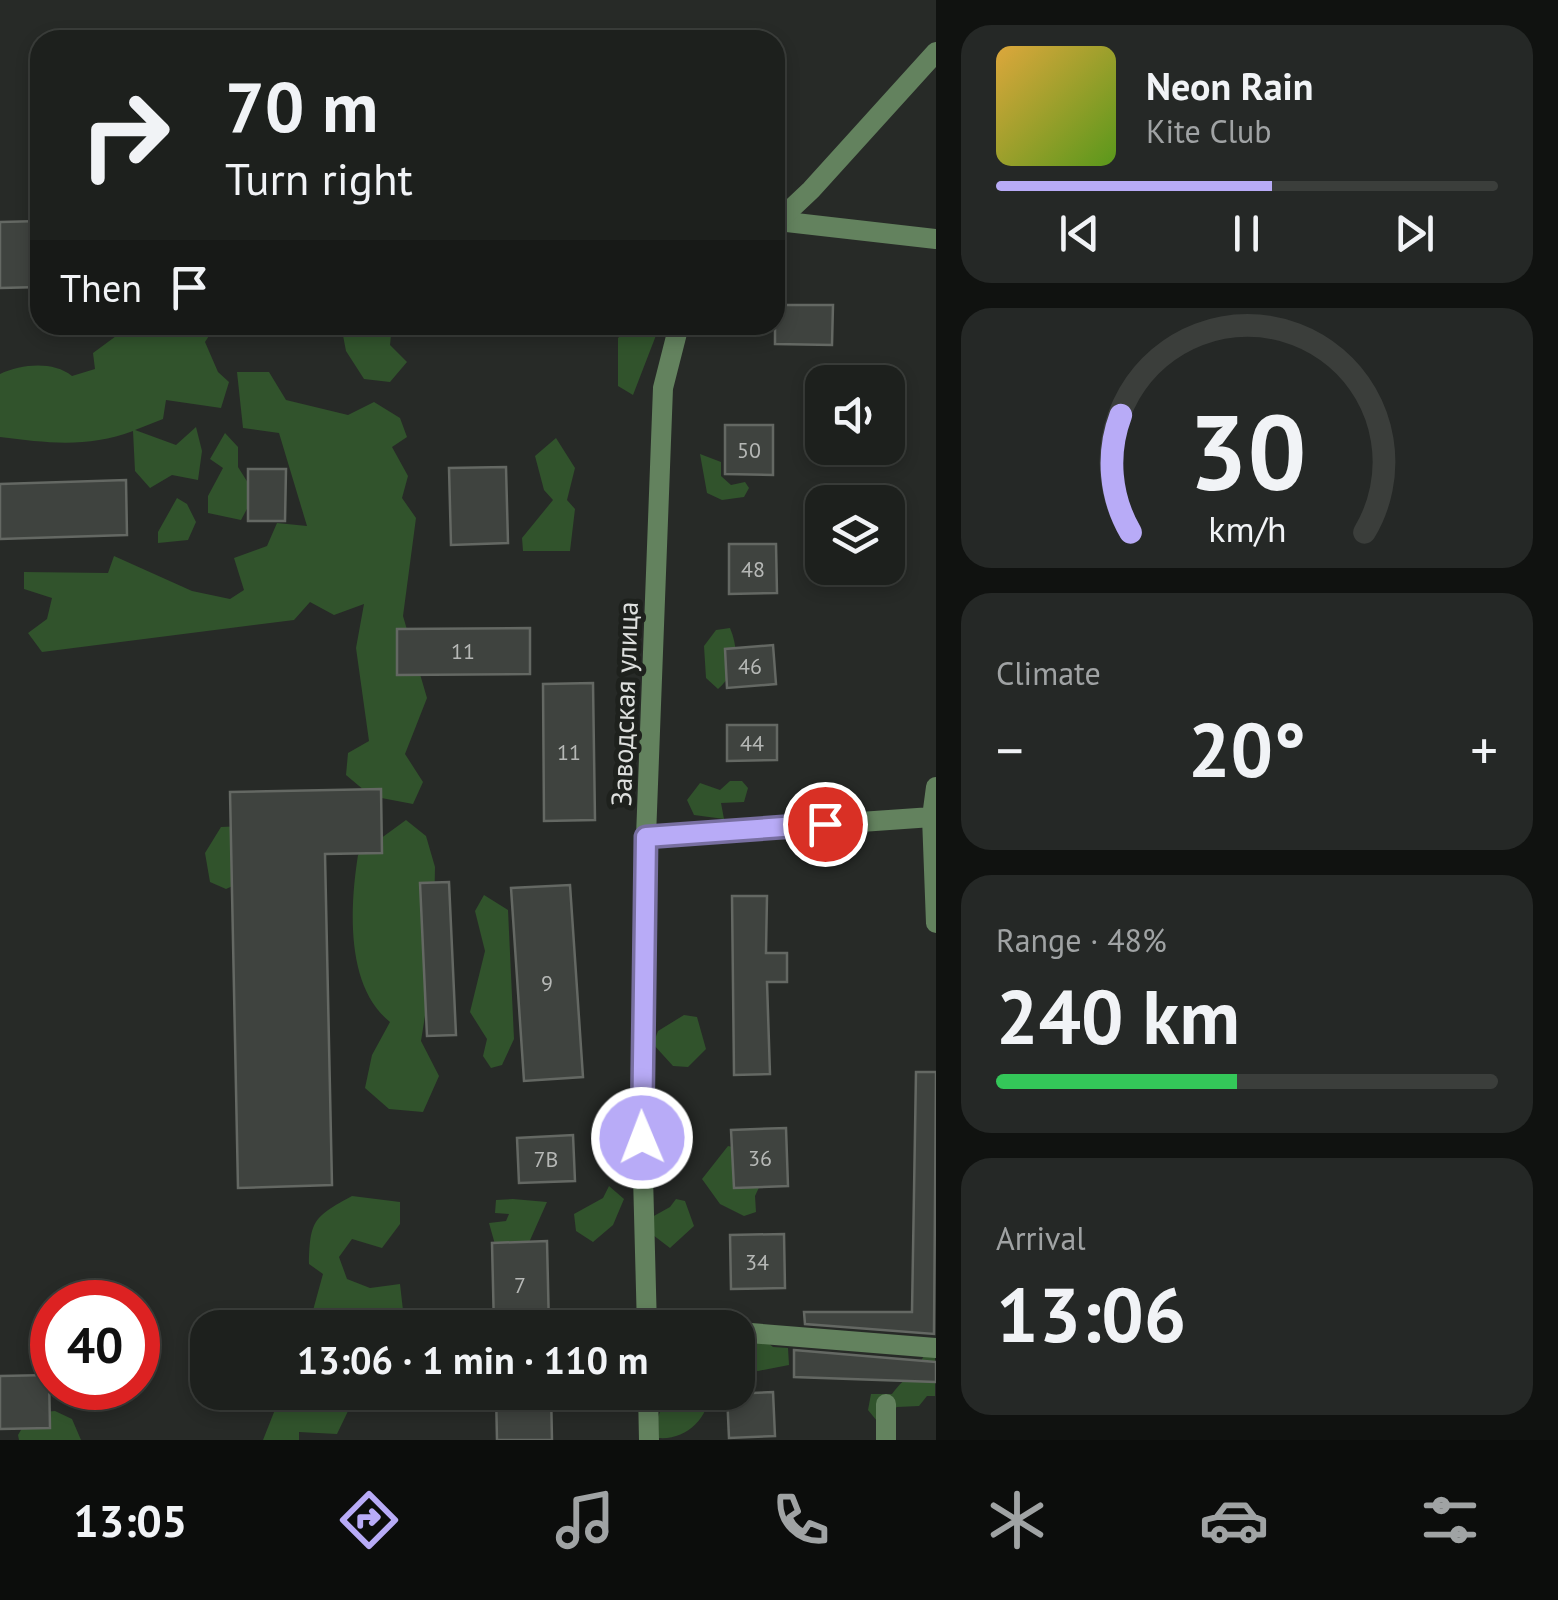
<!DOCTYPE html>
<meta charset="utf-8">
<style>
body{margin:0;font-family:"PT Sans",sans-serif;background:#252826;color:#f1f3f6;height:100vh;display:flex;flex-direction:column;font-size:38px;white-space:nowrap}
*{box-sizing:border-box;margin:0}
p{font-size:32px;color:#a0a3a4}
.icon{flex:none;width:55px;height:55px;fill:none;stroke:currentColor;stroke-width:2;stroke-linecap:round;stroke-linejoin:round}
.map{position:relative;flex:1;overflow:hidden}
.details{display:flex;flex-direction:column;gap:25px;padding:25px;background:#101210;width:622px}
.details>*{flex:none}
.banner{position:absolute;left:30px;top:30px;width:755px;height:305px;border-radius:30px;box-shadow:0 5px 15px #0003,0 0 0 2px #3b3e3b;background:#1d201d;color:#f1f3f6;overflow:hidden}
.controls{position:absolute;left:805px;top:365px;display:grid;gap:20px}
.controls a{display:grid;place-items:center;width:100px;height:100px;border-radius:20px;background:#1d201d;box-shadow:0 5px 15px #0003,0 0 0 2px #3b3e3b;font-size:50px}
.speed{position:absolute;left:30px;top:1280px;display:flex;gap:20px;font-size:50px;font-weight:700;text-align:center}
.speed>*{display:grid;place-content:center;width:130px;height:130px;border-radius:50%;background:#1d201d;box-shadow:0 5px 15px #0003,0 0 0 2px #3b3e3b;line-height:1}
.speed .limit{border:15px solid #d22;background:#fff;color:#111}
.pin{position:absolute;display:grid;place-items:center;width:85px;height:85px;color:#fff;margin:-42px;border:5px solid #fff;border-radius:50%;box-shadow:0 2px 10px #0007}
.me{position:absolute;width:110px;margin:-55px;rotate:359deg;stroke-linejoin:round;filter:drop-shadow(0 0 8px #0008)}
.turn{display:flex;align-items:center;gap:35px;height:210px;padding:0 30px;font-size:45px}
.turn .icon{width:130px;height:130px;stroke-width:2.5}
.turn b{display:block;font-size:70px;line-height:85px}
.then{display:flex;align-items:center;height:95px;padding:0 30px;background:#0003;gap:20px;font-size:38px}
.big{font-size:75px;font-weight:600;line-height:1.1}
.details .tile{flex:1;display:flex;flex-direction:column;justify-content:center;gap:15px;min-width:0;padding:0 35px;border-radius:30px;background:#252826}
.details .dial{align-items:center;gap:0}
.dial svg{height:260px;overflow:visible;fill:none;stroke:#3b3e3b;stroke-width:7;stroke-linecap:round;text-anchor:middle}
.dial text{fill:#f1f3f6;stroke:none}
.song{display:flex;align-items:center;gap:30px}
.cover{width:120px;height:120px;border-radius:15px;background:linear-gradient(135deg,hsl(40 70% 55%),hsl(90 70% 35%))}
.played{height:10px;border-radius:5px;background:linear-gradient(90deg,#b8abf7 55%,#3b3e3b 55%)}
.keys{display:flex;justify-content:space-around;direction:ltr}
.heat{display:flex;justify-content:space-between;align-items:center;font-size:55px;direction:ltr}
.charge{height:15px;border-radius:8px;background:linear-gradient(90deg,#34c759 48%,#3b3e3b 0)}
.trip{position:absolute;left:190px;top:1310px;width:565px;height:100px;border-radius:30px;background:#1d201d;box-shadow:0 5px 15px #0003,0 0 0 2px #3b3e3b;font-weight:600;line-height:100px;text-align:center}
.menu{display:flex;height:160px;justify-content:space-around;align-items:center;background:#0c0d0c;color:#a0a3a4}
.menu .icon{width:70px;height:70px}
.menu .current{color:#b8abf7}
.menu b{font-size:45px;color:#f1f3f6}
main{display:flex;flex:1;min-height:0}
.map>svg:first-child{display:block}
.green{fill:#31532c}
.building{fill:#3f433f;stroke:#646863;stroke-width:2.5}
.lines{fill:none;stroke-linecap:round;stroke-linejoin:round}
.minor{stroke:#63825e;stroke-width:20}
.tertiary{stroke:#63825e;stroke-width:20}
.route-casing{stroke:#786fa1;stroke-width:25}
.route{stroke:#b8abf7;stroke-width:18}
.labels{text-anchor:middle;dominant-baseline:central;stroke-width:10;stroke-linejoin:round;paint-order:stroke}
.number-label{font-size:22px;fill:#b6b8b6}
.street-label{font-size:28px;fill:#dddfdd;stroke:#1e211d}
</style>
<main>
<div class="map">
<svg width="936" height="1440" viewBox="0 0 936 1440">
<rect width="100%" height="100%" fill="#272a27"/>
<path class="green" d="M131 325H216L205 342 218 372 229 382 221 408 166 400 163 419 135 430 176 445 196 427 202 451 198 480 172 475 150 488 135 471 133 431C88 448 47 443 0 437V374C22 364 53 361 72 376L95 369 93 353Z
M341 325H392L390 345 407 362 390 382 364 379 346 351Z
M631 325H660L633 395 618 386V338Z
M237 372H269L286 400 348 415 374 402 400 418 407 437 392 447 408 476 402 498 416 518 403 616 427 698 405 754 423 782 413 804 371 796 346 775 348 753 369 741 356 648 364 604 334 615 310 602 294 620 42 652 28 633 47 619 52 598 24 589V572L108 573 114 556 192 591 230 599 244 590 234 558 267 546 277 523 307 526 279 433 243 428Z
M225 433 238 447V467L255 494 241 520 208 513V496L223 468 210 459Z
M556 438 575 468 567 500 575 509 570 551H523L522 538 553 500 544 490 535 456Z
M700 454 721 462V476L731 485 745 482 749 488 744 497 722 500 707 493Z
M177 498 187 504 196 522 188 540 158 543V532Z
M730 628C740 652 737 672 718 689L706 678 704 646 716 630Z
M730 781H742L748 788 744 802 721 803 724 819 694 815 687 800 700 783 720 790Z
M406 820 426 836 435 867 433 966 421 1041 439 1076 423 1112 389 1109 365 1088 372 1055 390 1022C345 986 350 906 358 855Z
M244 826 248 879 226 889 210 882 205 853 221 827Z
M484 895 508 910 514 1039 502 1065 491 1068 483 1056 487 1039 470 1012 485 951 475 911Z
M684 1015 697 1017 706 1049 688 1067 673 1066 653 1044 658 1031Z
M628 1125 638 1168 629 1180 607 1171 605 1148 613 1126Z
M728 1146 743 1149 763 1179 755 1196 756 1212 744 1216 720 1204 702 1179Z
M609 1186 624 1199 613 1225 593 1242 576 1231 574 1214 603 1198Z
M352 1196 400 1202V1224L382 1248 352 1239 339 1257 347 1279 370 1288 400 1284 404 1319 328 1327 312 1314 323 1274 309 1264C310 1221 313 1217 352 1196Z
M513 1199 547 1202 527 1247 496 1248 489 1223 506 1221 509 1214 495 1213 496 1200Z
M676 1199 685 1201 694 1226 670 1248 653 1235 652 1217 670 1207Z
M763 1339 773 1347 788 1348 789 1365 758 1371 738 1369V1348Z
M935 1344V1396H927L919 1406 897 1407 877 1421 868 1410 871 1394H892C899 1384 907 1378 915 1369 924 1360 923 1351 935 1344Z
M667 1393H709C709 1418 686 1440 659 1438L658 1417Z
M321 1400 349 1409 337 1434 299 1432V1440H263L278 1402Z
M55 1411 72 1419 81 1440H19L18 1435 31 1413Z"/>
<path class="building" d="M40 221V287L0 288V222Z
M775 305H833L832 345 775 344Z
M725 425H773V475L725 474Z
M506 467 508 543 451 545 449 468Z
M248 469H286L285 521H248Z
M126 480 127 535 0 539V484Z
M729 544H776L777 593 729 594Z
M530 628V674L397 675V629Z
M773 645 776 684 727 688 725 649Z
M593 683 595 820 544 821 543 684Z
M727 725H777V760L727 761Z
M381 789 382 853 325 854 332 1185 238 1188 230 792Z
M449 882 456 1035 427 1036 420 883Z
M570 885 583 1077 524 1081 511 888Z
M732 896H767L766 953H787V982H767L770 1074 734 1075Z
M916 1072H936L934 1334 805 1324 804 1312H912Z
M786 1128 788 1186 734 1188 731 1130Z
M573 1135 575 1181 519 1183 517 1138Z
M784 1234 785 1288 731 1289 730 1235Z
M547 1241 549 1328H494L492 1243Z
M794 1350 936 1362V1382L794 1377Z
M49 1375 50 1428 0 1429V1376Z
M496 1392H551L552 1440H497Z
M773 1392 775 1436 729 1438 727 1394Z"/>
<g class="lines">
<path class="minor" d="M778 221 936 239
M936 787 932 817 936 923
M646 837 932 817
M738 1332 936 1348
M886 1440V1404"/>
<path class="tertiary" d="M775 224 811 190 936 52
M647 1328 641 1100 646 837 663 388 679 325
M648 1392 649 1440"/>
</g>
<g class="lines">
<defs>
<path id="route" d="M642 1138 646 837 825 824"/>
</defs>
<use href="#route" class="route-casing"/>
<use href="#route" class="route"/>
</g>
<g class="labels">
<g class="number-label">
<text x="749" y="450">50</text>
<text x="753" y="569">48</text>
<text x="463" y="651">11</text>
<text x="750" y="666">46</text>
<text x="752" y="743">44</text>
<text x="569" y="752">11</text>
<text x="547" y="983">9</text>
<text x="760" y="1158">36</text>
<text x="546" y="1159">7В</text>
<text x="757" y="1262">34</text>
<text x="520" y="1285">7</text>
</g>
<g class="street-label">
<text transform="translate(624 704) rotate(-88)">Заводская улица</text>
</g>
</g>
</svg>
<div class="controls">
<a><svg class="icon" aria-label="sound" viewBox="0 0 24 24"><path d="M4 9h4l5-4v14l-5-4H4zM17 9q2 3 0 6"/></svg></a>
<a><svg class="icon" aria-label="layers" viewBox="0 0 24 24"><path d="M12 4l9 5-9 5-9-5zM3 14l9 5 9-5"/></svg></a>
</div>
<div class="speed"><div class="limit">40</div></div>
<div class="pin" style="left:825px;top:824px;background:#d93025"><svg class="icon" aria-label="arrive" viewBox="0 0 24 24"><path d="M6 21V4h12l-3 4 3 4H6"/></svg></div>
<svg class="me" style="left:642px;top:1138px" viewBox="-20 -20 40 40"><circle r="17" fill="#b8abf7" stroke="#fff" stroke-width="3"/><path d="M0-11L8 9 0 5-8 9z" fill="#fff"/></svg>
<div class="trip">13:06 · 1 min · 110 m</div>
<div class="banner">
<div class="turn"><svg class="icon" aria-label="right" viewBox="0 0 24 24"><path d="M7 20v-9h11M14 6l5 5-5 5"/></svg><div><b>70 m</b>Turn right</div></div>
<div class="then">Then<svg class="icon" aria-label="arrive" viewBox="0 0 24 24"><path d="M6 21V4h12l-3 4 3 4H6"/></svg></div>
</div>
</div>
<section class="details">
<div class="tile">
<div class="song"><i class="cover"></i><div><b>Neon Rain</b><p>Kite Club</p></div></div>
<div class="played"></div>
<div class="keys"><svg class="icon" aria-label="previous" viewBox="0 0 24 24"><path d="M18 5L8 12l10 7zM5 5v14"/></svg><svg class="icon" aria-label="pause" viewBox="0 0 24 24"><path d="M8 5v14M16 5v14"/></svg><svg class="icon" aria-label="next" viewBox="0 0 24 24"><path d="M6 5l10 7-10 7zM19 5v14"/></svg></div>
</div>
<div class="tile dial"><svg viewBox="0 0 100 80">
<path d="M14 69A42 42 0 1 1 86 69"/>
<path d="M14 69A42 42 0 0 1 11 33" stroke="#b8abf7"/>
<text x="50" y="56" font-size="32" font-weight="700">30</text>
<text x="50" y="72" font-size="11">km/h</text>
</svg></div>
<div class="tile"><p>Climate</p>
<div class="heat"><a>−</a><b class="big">20°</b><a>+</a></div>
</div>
<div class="tile"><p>Range · 48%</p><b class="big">240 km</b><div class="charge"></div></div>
<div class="tile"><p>Arrival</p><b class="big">13:06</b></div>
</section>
</main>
<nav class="menu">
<b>13:05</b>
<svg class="icon current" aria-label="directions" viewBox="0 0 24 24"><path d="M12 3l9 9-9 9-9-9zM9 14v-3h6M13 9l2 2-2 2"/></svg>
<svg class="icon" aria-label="music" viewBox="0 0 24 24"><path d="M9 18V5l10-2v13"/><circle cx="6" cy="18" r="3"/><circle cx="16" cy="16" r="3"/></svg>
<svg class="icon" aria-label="phone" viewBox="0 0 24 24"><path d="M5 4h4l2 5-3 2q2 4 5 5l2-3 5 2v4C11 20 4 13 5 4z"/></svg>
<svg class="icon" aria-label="climate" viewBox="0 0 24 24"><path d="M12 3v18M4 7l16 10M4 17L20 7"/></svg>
<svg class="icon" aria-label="car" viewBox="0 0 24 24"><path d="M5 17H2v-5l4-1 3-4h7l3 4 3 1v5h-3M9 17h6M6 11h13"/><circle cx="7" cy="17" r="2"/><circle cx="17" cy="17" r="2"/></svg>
<svg class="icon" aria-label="filters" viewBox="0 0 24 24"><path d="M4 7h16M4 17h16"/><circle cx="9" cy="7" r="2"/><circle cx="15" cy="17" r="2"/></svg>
</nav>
